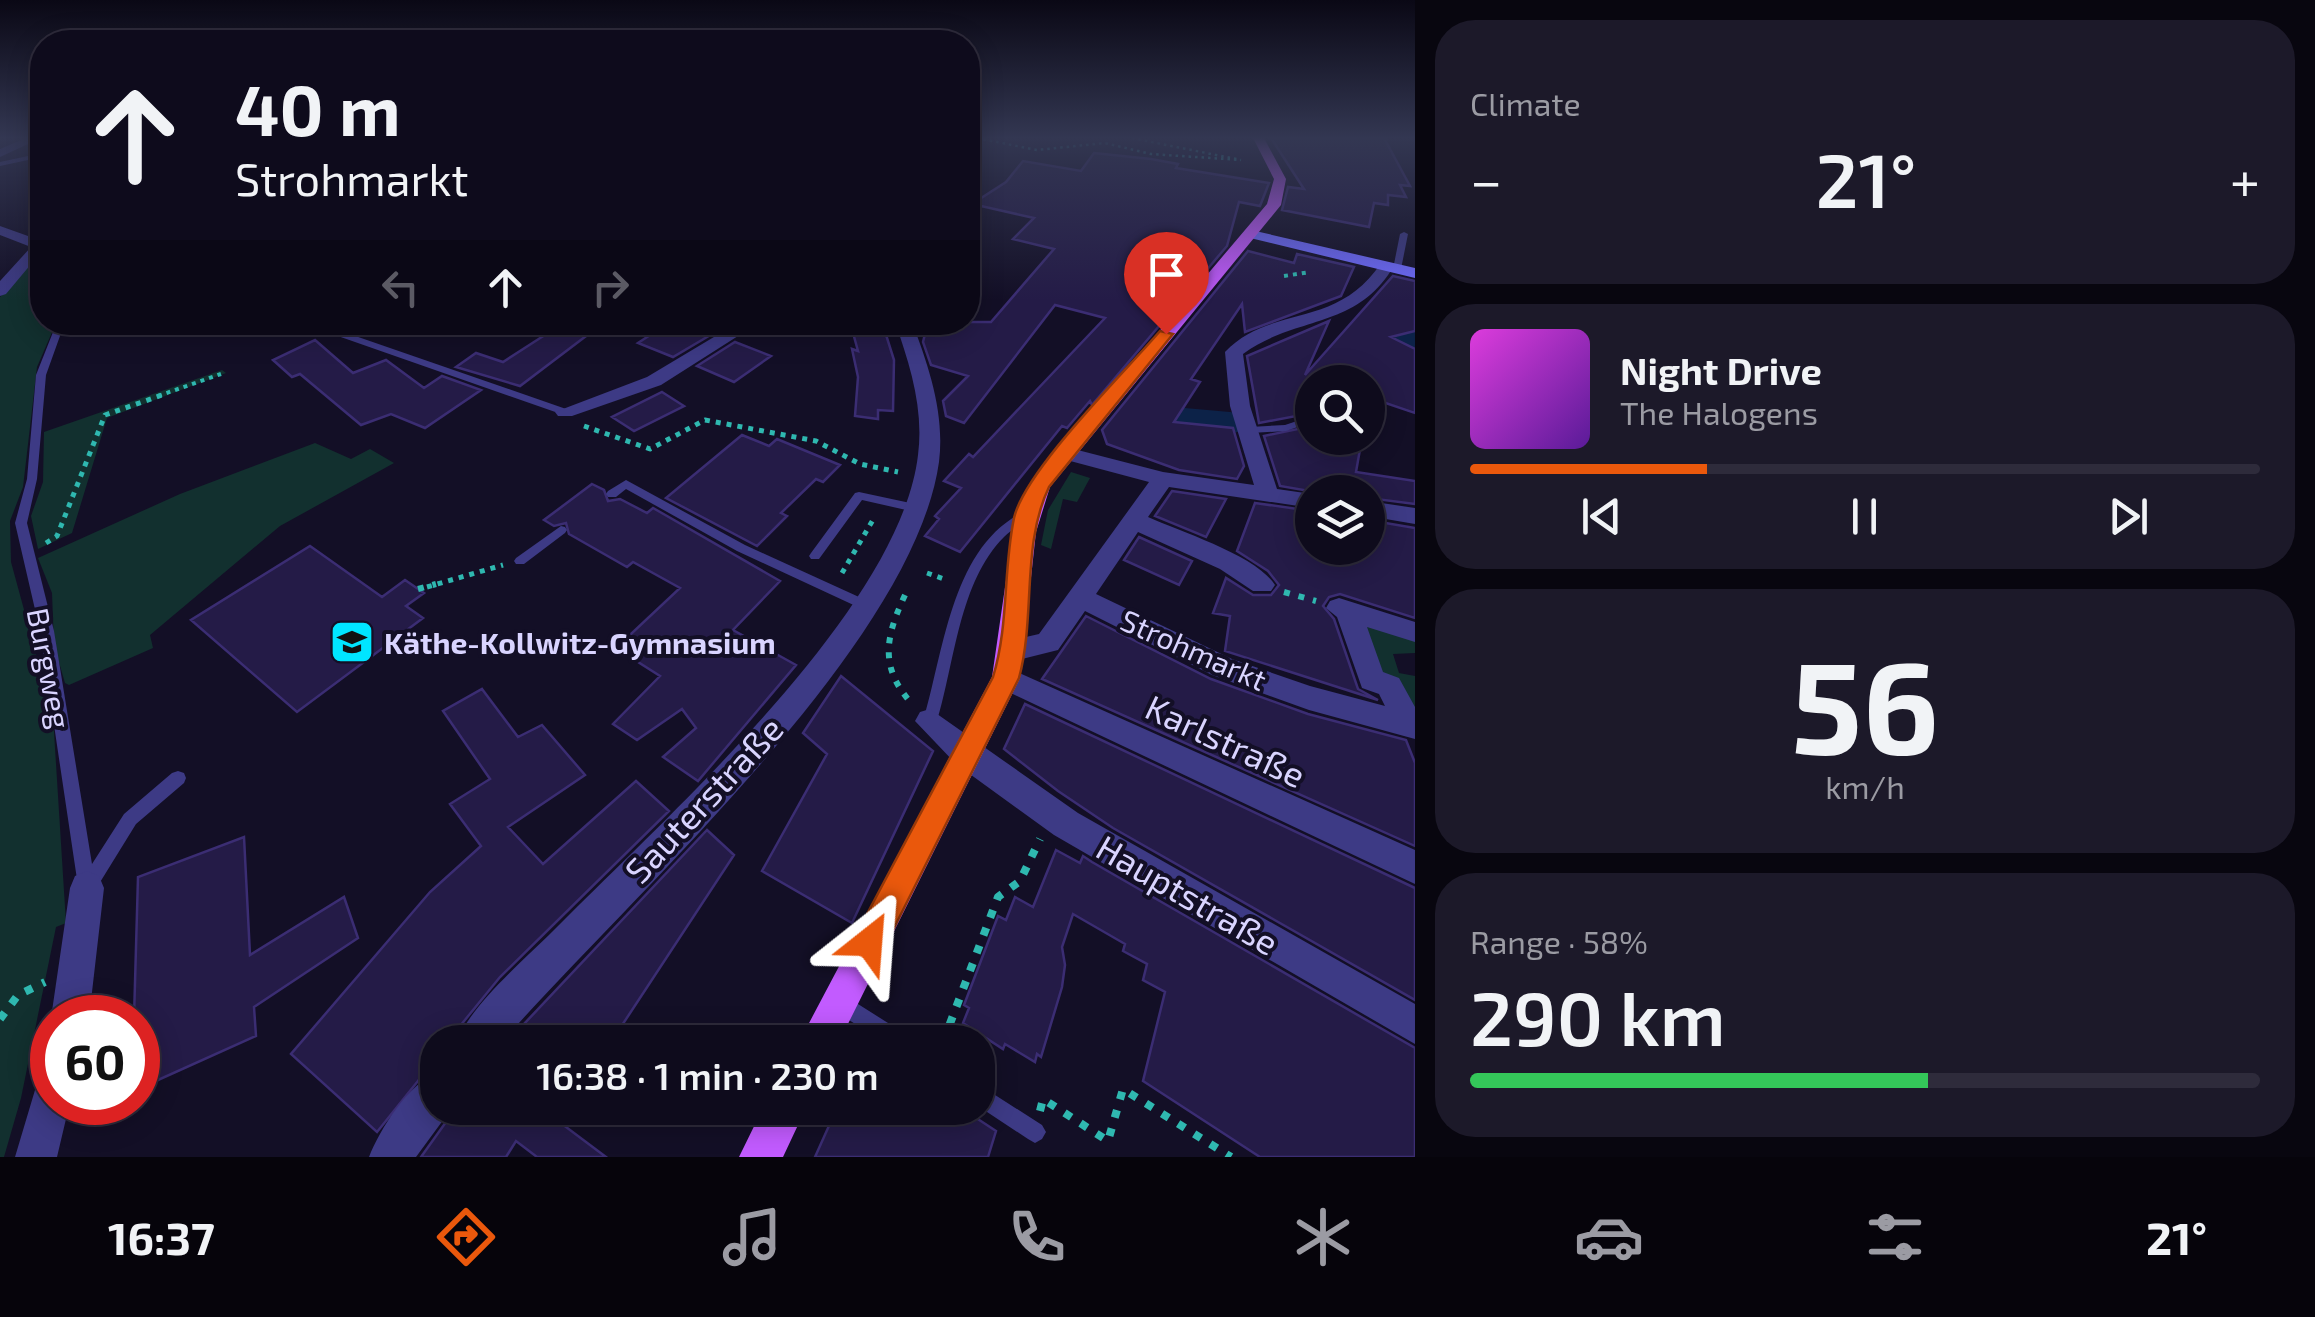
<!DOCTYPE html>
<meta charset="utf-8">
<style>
body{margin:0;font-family:"Exo 2",sans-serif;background:#1c1929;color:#f1f3f6;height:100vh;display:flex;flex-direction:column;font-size:38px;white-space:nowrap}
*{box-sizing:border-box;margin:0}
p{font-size:32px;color:#9b9ba3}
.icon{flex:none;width:55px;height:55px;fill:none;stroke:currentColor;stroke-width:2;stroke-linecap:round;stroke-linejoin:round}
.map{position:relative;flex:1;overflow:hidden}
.side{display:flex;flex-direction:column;gap:20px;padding:20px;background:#08060f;width:900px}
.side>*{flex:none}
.guide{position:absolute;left:30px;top:30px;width:950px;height:305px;border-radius:40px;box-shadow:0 5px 25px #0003,0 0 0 2px #2e2b3b;background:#0e0b1c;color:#f1f3f6;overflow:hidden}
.fabs{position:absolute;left:1295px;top:365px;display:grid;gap:20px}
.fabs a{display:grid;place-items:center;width:90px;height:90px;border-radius:50%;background:#0e0b1c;box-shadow:0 5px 25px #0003,0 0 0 2px #2e2b3b;font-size:50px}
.speed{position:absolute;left:30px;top:995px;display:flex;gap:20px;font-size:50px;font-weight:700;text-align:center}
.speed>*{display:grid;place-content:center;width:130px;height:130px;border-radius:50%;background:#0e0b1c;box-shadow:0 5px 25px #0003,0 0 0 2px #2e2b3b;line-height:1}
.speed .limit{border:15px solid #d22;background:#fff;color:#111}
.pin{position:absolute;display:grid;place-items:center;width:85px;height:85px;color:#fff;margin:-102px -42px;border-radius:50% 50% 50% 0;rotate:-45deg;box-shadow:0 0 10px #0007}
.pin .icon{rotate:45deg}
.me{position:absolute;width:110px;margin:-55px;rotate:28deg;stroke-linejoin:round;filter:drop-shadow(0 0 8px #0008)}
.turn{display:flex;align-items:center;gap:35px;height:210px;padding:0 40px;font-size:45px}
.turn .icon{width:130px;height:130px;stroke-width:2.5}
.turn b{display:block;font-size:70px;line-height:85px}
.lanes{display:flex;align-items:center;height:95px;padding:0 40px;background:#0003;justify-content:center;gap:50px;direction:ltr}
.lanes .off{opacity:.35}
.big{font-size:75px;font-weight:600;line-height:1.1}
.side .widget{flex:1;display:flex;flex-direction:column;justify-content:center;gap:15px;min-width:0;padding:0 35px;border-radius:40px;background:#1c1929}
.side .dial{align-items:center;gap:0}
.dial b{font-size:130px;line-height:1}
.song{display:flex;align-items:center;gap:30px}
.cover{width:120px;height:120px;border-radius:15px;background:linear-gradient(135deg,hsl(300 70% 55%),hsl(270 70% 35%))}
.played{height:10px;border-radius:5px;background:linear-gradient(90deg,#ea580c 30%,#2e2b3b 30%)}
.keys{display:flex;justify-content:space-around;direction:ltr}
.heat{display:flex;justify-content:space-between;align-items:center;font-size:55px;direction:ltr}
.charge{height:15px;border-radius:8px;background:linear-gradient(90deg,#34c759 58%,#2e2b3b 0)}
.trip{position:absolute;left:420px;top:1025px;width:575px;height:100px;border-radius:40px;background:#0e0b1c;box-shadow:0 5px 25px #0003,0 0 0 2px #2e2b3b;font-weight:600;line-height:100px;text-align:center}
.tabs{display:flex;height:160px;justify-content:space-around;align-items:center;background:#06040b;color:#9b9ba3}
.tabs .icon{width:70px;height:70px}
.tabs .current{color:#ea580c}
.tabs b{font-size:45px;color:#f1f3f6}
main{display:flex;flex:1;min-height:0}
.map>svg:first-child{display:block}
.green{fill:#12302f}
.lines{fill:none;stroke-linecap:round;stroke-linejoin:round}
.stream-far1{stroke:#0c2248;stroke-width:6}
.stream{stroke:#0c2248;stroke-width:8}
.river{fill:#0c2248;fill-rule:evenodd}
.building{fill:#241b47;stroke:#3b2d73;stroke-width:2.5}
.path-far4{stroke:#2fb8b0;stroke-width:2.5;stroke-dasharray:2.5 4;stroke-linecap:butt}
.path-far3{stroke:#2fb8b0;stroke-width:4;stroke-dasharray:4 5;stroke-linecap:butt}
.path-far2{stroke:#2fb8b0;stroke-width:5;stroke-dasharray:5 6;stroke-linecap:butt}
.path-far1{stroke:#2fb8b0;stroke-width:6;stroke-dasharray:6 9;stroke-linecap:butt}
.path{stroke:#2fb8b0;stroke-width:8;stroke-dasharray:8 11;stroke-linecap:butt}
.lane{fill:#3d3a85;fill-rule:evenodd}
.street{fill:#3d3a85;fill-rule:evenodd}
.secondary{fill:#6f6bff;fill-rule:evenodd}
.primary{fill:#c25bff;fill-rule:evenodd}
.route{fill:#ea580c;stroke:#983908;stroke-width:2.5}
.labels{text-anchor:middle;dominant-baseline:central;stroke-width:8;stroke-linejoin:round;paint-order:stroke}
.poi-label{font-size:30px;font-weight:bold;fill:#d9d4ff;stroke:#130f26;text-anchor:start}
.street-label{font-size:30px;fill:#d9d4ff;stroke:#130f26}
.near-street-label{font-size:35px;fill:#d9d4ff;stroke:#130f26}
</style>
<main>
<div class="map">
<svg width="1415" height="1157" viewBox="0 0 1415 1157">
<rect width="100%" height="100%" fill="#130f26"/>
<path class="green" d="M42 252V322L56 323 37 367 23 487 10 521 11 562 53 716 66 923 56 927 21 1098 4 1157H0V297Z
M222 370 226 373 107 418 72 533 38 549 31 516 43 482 44 432Z
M315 443 351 459 370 449 394 463 280 526 150 635 153 648 69 685 65 683 54 645 52 593 38 558 180 494Z
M1071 472 1090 478 1077 502 1063 499 1051 549 1041 545 1048 510Z
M1354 615 1415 634V653L1393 654 1399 673 1415 676V714L1377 679Z"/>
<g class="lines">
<path class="stream-far1" d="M1393 331 1415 340"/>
<path class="stream" d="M1197 424 1200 421"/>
<path class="river" d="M1415 331V354L1372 367 1359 364 1353 356 1359 348Z
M1151 405 1241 413 1247 422 1241 431 1226 435 1129 433 1123 424 1136 409Z"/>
</g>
<path class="building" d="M1271 138H1384L1410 186 1400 185 1406 197 1388 195V205L1374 203 1369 227 1282 210 1288 187 1304 189Z
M1094 153 1151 159 1178 164 1176 168 1269 183 1260 206 1239 202 1227 246 1092 405 1090 401 1067 428 1062 426 960 552 925 536 939 519 935 516 961 488 944 481 969 454 973 457 1105 318 1055 305 964 423 946 416 943 401 968 376 931 365 923 342 928 322H991L1054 249 1013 239 1034 218 972 204 1006 182 1023 161 1081 171Z
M1248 251 1294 263 1297 254 1354 267 1341 296 1245 332 1242 304 1191 379 1200 382 1174 422 1233 428 1244 466 1237 479 1179 470 1107 444 1102 430Z
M1393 276 1415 281V331L1391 337 1415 349V413L1368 397V382H1312V413L1259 423 1247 356 1329 321 1305 375Z
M565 322 594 330 520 386 456 367 476 353 503 362Z
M670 322H681L712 334 673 357 638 343Z
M850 322H882L894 360 893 411 878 410V419L855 416 858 377 852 349 858 351Z
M315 340 353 373 386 360 424 388 442 376 481 390 425 428 391 414 361 425 300 374 292 377 273 360Z
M735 342 771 356 734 382 697 366Z
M662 392 684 406 634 431 612 417Z
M1312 426V438H1362L1356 472 1415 481V504L1368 498V492H1315L1280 486 1264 436Z
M742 435 769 446 777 439 840 465 823 482 816 479 781 513 787 516 757 546 666 498Z
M592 484 604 490 608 501 620 499 647 513 653 508 780 581 733 630 796 665 698 781 663 757 696 728 682 709 637 740 613 724 660 676 616 648 680 588 633 562 627 567 569 534 566 523 554 526 544 520Z
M1172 491 1226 499 1206 537 1155 516Z
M1255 503 1312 511V548H1368V520L1415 528V618L1340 594 1329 597 1323 606 1334 619 1358 689 1378 700 1225 651 1230 616 1213 613 1226 578 1253 595H1271L1279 585 1268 571 1237 551Z
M1139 537 1192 561 1179 585 1124 560Z
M310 546 382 597 405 580 424 593 406 606 423 618 297 712 191 620Z
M1086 616 1211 679 1308 714 1406 740 1415 763V846L1042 679Z
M841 676 933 751 852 923 762 871 827 754 803 733Z
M482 689 518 737 542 725 585 775 508 827 543 864 636 781 669 811 500 977 447 1042H438V1056L377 1132 291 1054 430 892 481 846 450 804 490 779 443 711Z
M1025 704 1415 888V1000L1113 828 1058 791 1004 749Z
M707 830 734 855 611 1042H507Z
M244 837 250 955 344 897 358 938 254 1007 256 1036 138 1089V1018H134L138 877Z
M1056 850 1080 863 1083 856 1092 862 1415 1048V1157H1260L1143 1081 1165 992 1143 980 1147 964 1123 951 1125 944 1073 914 1062 947 1065 965 1062 987 1041 1057 1037 1054 1035 1062 1005 1044 1003 1049 963 1023 969 1008 964 1005 998 916 1006 920 1015 897 1033 907Z
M456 1108H567L558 1121 606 1157H537L516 1141 506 1157H421Z
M837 1108H895L914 1121 919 1108H961L996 1131 988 1157H815Z"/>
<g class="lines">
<path class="path-far4" d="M977 138 1037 150 1105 143 1151 154 1241 160
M1132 138 1241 160"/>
<path class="path-far3" d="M1284 276 1310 272
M302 322 321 328
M158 396 221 374"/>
<path class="path-far2" d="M584 426 650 449 705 420 816 441 860 464 898 472
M46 543 57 536 105 415 165 394
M842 573 874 518
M927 573 947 580
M427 587 503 565"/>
<path class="path-far1" d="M418 589 436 584
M1284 592 1316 601
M905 595C885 638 879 668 913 705"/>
<path class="path" d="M0 1019 18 995 45 982
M943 1042 998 897 1020 881 1040 839
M1040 1111 1043 1099 1108 1141 1123 1089 1231 1157"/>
<path class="lane" d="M42 153V157L0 166V162Z
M1404 232 1408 234 1401 269 1397 271 1393 269 1400 234Z
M57 322H65L46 375 37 479 27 523 54 631 92 864 124 814 172 773 178 771 184 773 186 778 184 783 136 824 94 892 88 895 81 892 78 886 40 631 15 523 27 479 36 375Z
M338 330 569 410 570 412 569 414H561L335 335 334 333Z
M1312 416V422L1286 431 1250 433 1245 430 1250 427 1285 425Z
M626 480 745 545 870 602 871 605 870 608H860L737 551 626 489 616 497H608L606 494 608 491Z
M859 492 915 504 921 508 915 512 862 500 819 559H811L809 556 811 553 855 493Z
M1025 511 1029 512 1031 515 1029 518C1021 524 1011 530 1004 537 959 582 955 662 937 721L935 725 930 727 925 725 923 721C944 652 951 546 1025 511Z
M561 526 565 527 567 530 565 533 524 564H516L514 561 516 558Z
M839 992 907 1035 910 1042H883L832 1009 829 1002 832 995Z
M978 1084 1042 1125 1046 1132 1042 1139 1035 1143 1028 1139 978 1106Z"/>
<path class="street" d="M26 138H41L0 157V149Z
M0 226 42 241V251L6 294 0 296V281L31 247 0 235Z
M1381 263 1394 266C1356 330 1296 315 1243 354L1250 406 1277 489 1312 494V508L1169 487 1148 517C1181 532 1256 555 1275 585L1271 591H1253L1220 569 1138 532 1096 594 1232 659 1310 686 1385 706 1379 694 1362 688 1337 617 1326 608 1330 601 1339 598 1415 622V642L1367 627 1383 672 1399 678 1415 707V739L1309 710 1212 675 1085 611 1058 650 1014 661 1004 658 1000 650 1004 642 1039 634 1149 482 1059 458V448L1066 447 1163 472 1254 485 1230 406 1225 352C1270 304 1337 330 1381 263Z
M739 322H760L661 385 572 416H558L555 412 647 377Z
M895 322H912C929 367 945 414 939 462 913 647 625 901 502 1042H457C470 1004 531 954 560 924 668 815 900 609 918 455 924 409 910 365 895 322Z
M1368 501 1415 508V524L1368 516Z
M1006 667 1415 850V884L996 686 992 678 996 670Z
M930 709 1078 813 1415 1004V1044L1054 835 956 764 915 721 920 712Z
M87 871 99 876 104 888 89 1018H52V1022L51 1018 70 888 75 876Z
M438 1072V1108H452L416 1157H369C380 1129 409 1083 438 1072Z
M52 1074V1102H70L57 1157H15L38 1080Z"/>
<path class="secondary" d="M1251 230 1415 268V278L1246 237V231Z"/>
<path class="primary" d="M1253 138H1264L1286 179 1281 205 1050 487 1036 532 1020 678 839 1042H799L992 677 1013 532 1029 485 1267 204 1274 179Z
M763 1108H806L783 1157H739Z"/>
</g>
<linearGradient id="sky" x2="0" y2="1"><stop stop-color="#0a0815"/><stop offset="0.46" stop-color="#333752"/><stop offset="1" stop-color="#333752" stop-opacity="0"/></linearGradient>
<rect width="1415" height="300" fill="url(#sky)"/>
<path class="route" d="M1160 331 1173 334 1049 487C1021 546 1036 615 1019 678L881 954 869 959 858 954 853 942 858 931 993 677C1009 625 1003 570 1014 518 1025 470 1125 372 1160 331Z"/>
<defs>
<symbol id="school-square" viewBox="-11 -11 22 22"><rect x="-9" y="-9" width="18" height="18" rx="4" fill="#00e5ff" stroke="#130f26"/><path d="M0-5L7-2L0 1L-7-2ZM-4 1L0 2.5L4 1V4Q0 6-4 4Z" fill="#111"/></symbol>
</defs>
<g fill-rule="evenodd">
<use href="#school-square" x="327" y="617" width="50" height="50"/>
</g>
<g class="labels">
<g class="poi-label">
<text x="384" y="642">Käthe-Kollwitz-Gymnasium</text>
</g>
<g class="street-label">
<text transform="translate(1194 649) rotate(24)">Strohmarkt</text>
<text transform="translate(50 668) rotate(79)">Burgweg</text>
</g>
<g class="near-street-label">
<text transform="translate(1226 740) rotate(25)">Karlstraße</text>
<text transform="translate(703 799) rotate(-47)">Sauterstraße</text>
<text transform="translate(1188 894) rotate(30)">Hauptstraße</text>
</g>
</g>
</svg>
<div class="fabs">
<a><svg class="icon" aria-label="search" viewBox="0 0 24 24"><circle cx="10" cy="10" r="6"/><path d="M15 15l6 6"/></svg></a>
<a><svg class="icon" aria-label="layers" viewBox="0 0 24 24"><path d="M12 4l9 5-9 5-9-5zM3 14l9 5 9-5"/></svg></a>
</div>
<div class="speed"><div class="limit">60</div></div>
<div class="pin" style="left:1166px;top:334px;background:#d93025"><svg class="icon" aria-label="arrive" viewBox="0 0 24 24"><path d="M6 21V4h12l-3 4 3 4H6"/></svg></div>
<svg class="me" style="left:869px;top:942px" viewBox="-20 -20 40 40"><path d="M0-17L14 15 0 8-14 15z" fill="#ea580c" stroke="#fff" stroke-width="4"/></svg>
<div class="trip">16:38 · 1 min · 230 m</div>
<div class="guide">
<div class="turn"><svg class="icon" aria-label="ahead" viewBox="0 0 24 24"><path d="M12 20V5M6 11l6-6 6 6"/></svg><div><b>40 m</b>Strohmarkt</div></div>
<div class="lanes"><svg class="icon off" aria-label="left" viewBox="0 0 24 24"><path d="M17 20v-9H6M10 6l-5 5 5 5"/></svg><svg class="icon" aria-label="ahead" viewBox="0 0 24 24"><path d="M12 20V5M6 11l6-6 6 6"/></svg><svg class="icon off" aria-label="right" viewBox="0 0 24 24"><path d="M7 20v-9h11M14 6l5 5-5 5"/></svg></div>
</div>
</div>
<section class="side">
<div class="widget"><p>Climate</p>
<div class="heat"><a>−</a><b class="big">21°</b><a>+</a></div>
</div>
<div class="widget">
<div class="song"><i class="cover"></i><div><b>Night Drive</b><p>The Halogens</p></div></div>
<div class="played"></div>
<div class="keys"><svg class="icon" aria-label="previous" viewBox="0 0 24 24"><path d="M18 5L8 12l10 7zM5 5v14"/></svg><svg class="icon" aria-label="pause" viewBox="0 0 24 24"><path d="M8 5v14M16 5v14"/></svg><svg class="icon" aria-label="next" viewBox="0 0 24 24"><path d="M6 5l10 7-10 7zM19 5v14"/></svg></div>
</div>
<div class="widget dial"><b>56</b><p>km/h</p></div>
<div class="widget"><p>Range · 58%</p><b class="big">290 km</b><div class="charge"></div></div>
</section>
</main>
<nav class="tabs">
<b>16:37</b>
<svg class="icon current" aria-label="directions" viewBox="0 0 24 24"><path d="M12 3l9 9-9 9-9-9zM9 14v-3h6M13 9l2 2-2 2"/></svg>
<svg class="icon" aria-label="music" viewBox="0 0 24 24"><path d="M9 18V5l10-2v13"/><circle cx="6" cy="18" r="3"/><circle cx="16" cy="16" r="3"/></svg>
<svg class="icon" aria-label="phone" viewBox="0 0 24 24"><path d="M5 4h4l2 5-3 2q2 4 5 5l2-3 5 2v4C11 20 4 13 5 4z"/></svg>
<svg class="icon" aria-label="climate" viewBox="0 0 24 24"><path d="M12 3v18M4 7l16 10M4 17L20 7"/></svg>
<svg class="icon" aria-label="car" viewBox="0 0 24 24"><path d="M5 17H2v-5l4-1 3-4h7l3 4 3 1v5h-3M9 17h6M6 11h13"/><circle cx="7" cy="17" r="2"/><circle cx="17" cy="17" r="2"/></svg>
<svg class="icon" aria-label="filters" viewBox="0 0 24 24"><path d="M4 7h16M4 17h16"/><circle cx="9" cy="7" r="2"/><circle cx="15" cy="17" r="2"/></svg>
<b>21°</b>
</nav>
